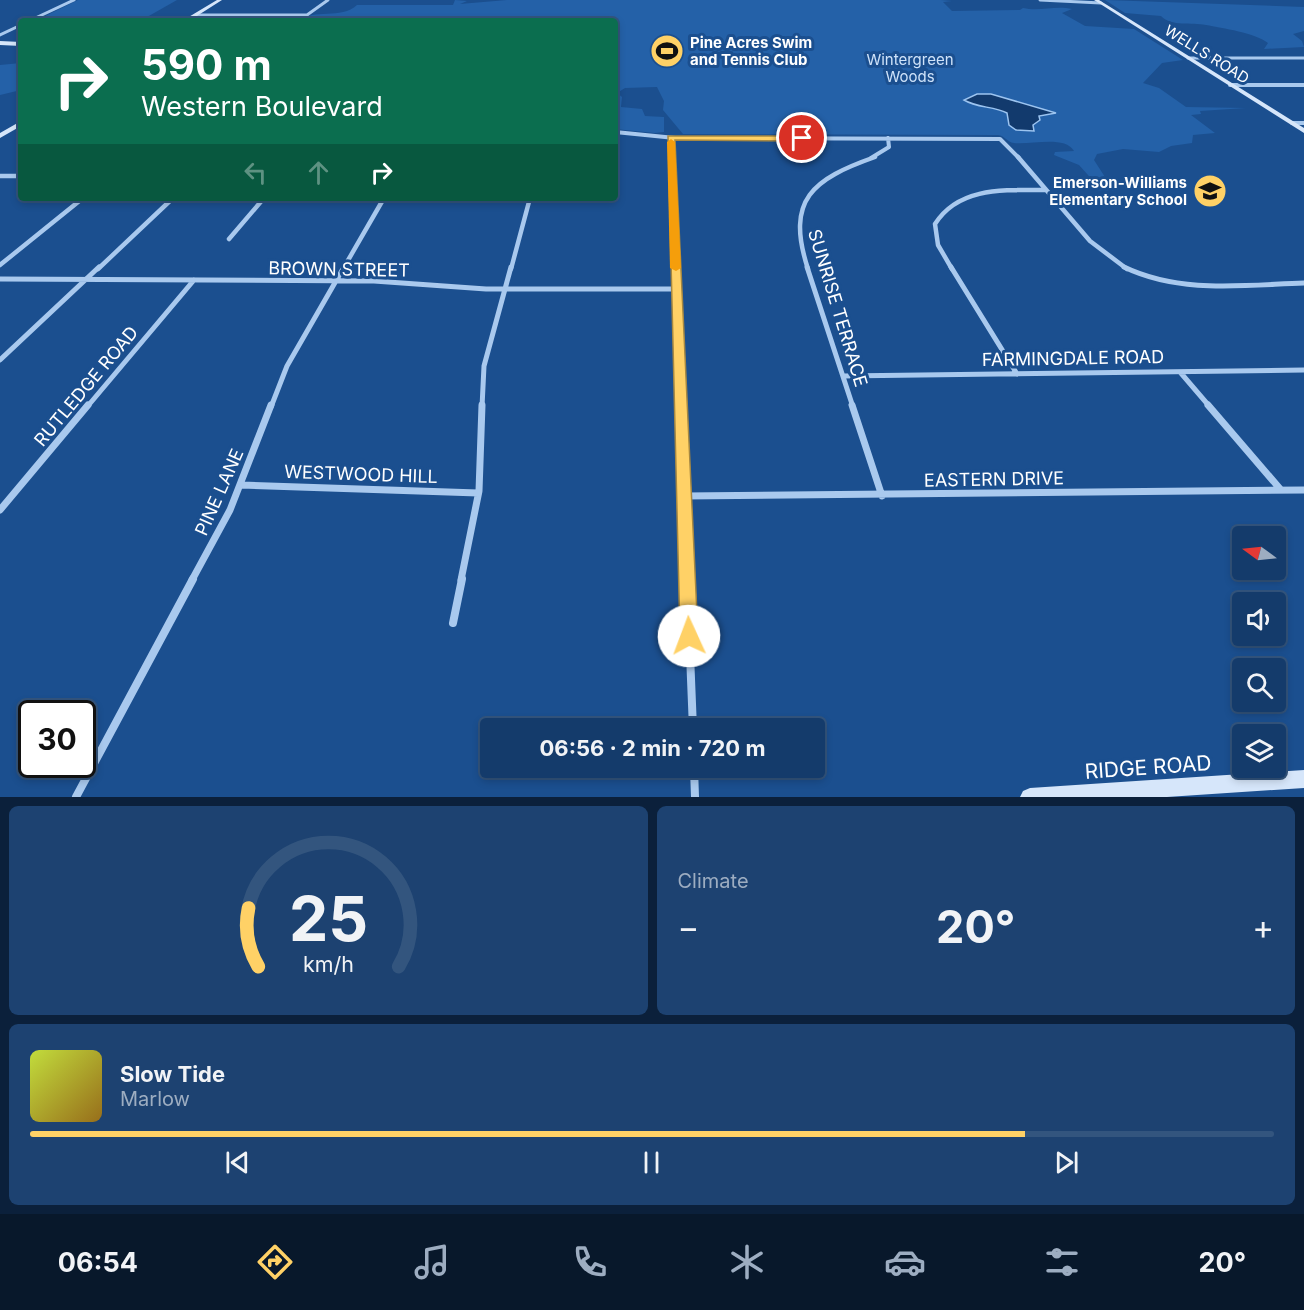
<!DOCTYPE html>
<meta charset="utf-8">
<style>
body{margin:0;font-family:Inter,sans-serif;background:#1d4271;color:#f1f3f6;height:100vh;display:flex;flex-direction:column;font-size:22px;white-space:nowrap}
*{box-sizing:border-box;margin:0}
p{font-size:20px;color:#9dadc1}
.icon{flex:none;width:33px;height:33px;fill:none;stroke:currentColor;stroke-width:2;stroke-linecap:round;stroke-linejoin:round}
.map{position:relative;height:797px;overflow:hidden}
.drawer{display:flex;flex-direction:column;gap:9px;padding:9px;background:#0b203b;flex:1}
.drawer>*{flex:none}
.hud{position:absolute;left:18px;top:18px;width:600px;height:183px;border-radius:6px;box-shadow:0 3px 9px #0003,0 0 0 2px #33557e;background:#0b6e4f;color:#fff;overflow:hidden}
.needle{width:39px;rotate:285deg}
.fabs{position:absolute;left:1232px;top:526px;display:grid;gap:12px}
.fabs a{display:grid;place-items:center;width:54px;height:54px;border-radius:6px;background:#143b6b;box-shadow:0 3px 9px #0003,0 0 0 2px #33557e;font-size:30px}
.speed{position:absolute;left:18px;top:700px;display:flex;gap:12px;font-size:30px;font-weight:700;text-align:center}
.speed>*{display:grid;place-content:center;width:78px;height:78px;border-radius:50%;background:#143b6b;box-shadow:0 3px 9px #0003,0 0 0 2px #33557e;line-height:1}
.speed .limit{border:3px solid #111;border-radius:9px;background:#fff;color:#111}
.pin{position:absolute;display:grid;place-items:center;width:51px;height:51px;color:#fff;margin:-26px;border:3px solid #fff;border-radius:50%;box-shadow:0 2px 6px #0007}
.me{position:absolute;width:66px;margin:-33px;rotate:358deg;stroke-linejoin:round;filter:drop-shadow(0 0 4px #0008)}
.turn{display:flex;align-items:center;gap:21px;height:126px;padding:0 24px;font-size:27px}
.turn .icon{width:78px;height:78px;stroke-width:2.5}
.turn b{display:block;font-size:42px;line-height:51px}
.lanes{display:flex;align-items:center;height:57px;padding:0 24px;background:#0003;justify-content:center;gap:30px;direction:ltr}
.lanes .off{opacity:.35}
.big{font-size:45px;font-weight:700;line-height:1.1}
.drawer .widget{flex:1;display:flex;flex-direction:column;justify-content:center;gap:9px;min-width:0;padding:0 21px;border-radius:9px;background:#1d4271}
.drawer .dial{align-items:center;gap:0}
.dial svg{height:156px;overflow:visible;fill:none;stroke:#33557e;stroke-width:7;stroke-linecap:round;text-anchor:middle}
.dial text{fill:#f1f3f6;stroke:none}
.song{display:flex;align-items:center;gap:18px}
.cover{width:72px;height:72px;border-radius:9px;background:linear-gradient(135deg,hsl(70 70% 55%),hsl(40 70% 35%))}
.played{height:6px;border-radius:3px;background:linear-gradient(90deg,#ffd166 80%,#33557e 80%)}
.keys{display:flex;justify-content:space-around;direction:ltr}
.heat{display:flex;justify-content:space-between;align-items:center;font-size:33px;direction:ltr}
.drawer .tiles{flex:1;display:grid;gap:9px;grid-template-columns:1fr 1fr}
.widget:last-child{grid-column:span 2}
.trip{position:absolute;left:480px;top:718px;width:345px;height:60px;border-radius:6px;background:#143b6b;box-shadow:0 3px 9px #0003,0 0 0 2px #33557e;font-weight:700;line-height:60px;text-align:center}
.dock{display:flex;height:96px;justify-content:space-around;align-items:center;background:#08182b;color:#9dadc1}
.dock .icon{width:42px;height:42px}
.dock .current{color:#ffd166}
.dock b{font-size:27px;color:#f1f3f6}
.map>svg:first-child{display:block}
.green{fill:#2461a8}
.water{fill:#123a6d;stroke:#9cc4f0;stroke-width:1.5}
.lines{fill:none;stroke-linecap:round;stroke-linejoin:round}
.street-far5{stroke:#a9c9ee;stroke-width:3}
.street-far4{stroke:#a9c9ee;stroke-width:4}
.street-far3{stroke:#a9c9ee;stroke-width:4.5}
.street-far2{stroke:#a9c9ee;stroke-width:5}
.street-far1{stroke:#a9c9ee;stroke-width:7}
.street{stroke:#a9c9ee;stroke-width:8}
.secondary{fill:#d6e6fa;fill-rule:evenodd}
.route{fill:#ffd166;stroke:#a68842;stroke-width:1.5}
.slow{fill:#f59e0b}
.labels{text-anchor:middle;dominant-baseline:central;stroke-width:6;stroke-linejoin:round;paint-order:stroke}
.far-poi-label{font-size:15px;font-weight:bold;fill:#fff;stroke:#1b4f8f;text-anchor:start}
.far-street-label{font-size:15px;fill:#fff;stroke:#1b4f8f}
.far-park-label{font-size:15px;fill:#cfe3fa;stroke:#1b4f8f}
.street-label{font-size:18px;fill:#fff;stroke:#1b4f8f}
.near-street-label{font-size:21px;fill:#fff;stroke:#1b4f8f}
</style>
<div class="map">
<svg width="1304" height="797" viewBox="0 0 1304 797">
<rect width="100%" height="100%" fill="#1b4f8f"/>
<path class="green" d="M78 0H177L140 21H35Z
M455 0 467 1 460 4 507 0H941L952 1 943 2 952 11 1020 10 1023 8C1040 12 1055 5 1072 9L1062 13 1085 26 1134 29 1183 60 1162 63 1143 83 1159 88 1186 107 1246 108 1200 111 1201 114 1191 115 1215 133 1193 135 1192 143 1171 146 1159 152 1123 149 1097 154 1094 160 1114 191 1093 190 1097 185 1079 165 1054 155 1055 152 1074 151C1065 135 1031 145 1014 143 1007 142 1005 136 998 135L683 134 663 110 664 101 657 87 625 88 617 93 622 97 621 107 642 109 645 116 664 117V132L655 133 615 129V21H297C314 8 341 20 357 5H453Z
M1105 0 1304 7V31L1293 34 1302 41 1304 47 1264 49 1268 43C1256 33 1222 28 1206 25 1191 22 1172 27 1161 16L1125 13Z
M21 63 18 77H21V90L0 95V65Z"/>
<path class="water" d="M977 94H991L1056 113 1039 116 1040 120 1033 125 1034 131 1016 130 1009 125 1007 113C993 106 977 108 964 100Z"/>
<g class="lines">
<path class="street-far5" d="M1040 0 1101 3
M196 15H307L328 0
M29 21 74 0
M0 35 21 25
M1188 58H1304"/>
<path class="street-far4" d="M1230 85H1304
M1292 123H1304
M615 132 675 138 1000 139 1019 158
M671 138 672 158
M871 158 889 147 888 138"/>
<path class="street-far3" d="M672 157 676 269
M1018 157 1090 241 1127 269
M0 176H21
M229 239 264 198
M0 265 83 198
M98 269 173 198
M343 269 384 198
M511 269 530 198
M808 269C785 199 813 179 875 157
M952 269 938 245 935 224C959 186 1006 190 1046 190"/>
<path class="street-far2" d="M676 267 681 407
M807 267 853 407
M951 267 1017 374
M1124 267C1180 294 1244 285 1304 283
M0 279 374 281 486 289H676
M0 360 99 267
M1180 372 1210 407
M843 376 1304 370
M87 407 194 280
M271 407 287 366 344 267
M482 407 484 366 511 267"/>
<path class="street-far1" d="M681 405 687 580
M852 405 882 496
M1208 405 1281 490
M242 485 478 493
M684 496 1304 490
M0 510 88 405
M192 580 230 510 271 405
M461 580 479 491 482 405"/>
<path class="street" d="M687 579 693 729
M453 623 462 579
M694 768 695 797
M76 797 193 579"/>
<path class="secondary" d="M217 0H222L189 21H182Z
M1094 0H1099L1304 128V133Z
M0 41 21 42V46L0 45Z
M21 121V126L0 138V133Z
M1304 770V788L1167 797H1020L1023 791 1030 788Z"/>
</g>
<path class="route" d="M668 136H802L806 138 802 141 675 140 698 636 696 641 689 643 683 641 680 636Z"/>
<path class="slow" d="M671 139 675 142 681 268 676 271 670 268 667 142Z"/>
<defs>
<symbol id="stadium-disc" viewBox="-11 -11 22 22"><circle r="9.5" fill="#ffd166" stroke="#1b4f8f"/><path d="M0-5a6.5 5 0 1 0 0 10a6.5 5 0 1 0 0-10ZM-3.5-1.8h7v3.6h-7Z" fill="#111"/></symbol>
<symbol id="school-disc" viewBox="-11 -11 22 22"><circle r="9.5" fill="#ffd166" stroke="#1b4f8f"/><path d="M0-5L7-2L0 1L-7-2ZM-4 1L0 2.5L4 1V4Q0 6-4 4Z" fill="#111"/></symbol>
</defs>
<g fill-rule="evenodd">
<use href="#stadium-disc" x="648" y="32" width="38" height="38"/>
<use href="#school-disc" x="1191" y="172" width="38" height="38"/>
</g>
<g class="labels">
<g class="far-poi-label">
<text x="690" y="42">Pine Acres Swim<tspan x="690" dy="17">and Tennis Club</tspan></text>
<text x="1187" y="182" text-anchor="end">Emerson-Williams<tspan x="1187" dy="17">Elementary School</tspan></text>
</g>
<g class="far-street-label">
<text transform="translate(1207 54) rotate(32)">WELLS ROAD</text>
</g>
<g class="far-park-label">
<text x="910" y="59">Wintergreen<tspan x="910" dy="17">Woods</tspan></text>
</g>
<g class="street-label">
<text transform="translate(339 269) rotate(1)">BROWN STREET</text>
<text transform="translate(838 308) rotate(73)">SUNRISE TERRACE</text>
<text transform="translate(1073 358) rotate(-1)">FARMINGDALE ROAD</text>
<text transform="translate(86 386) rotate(-50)">RUTLEDGE ROAD</text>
<text transform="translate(361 474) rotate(2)">WESTWOOD HILL</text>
<text transform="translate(994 479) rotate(-1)">EASTERN DRIVE</text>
<text transform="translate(219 492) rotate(-66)">PINE LANE</text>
</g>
<g class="near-street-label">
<text transform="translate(1148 767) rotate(-4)">RIDGE ROAD</text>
</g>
</g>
</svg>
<div class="fabs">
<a><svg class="needle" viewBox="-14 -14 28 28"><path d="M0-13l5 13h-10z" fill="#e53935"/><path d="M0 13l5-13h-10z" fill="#9dadc1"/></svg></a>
<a><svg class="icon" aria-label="sound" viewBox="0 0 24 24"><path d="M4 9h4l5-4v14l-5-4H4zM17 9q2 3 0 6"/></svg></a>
<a><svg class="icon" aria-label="search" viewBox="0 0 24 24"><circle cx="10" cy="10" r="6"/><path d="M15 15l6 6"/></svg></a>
<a><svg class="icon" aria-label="layers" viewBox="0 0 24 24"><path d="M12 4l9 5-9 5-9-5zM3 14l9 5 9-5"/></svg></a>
</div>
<div class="speed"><div class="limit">30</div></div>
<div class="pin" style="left:802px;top:138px;background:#d93025"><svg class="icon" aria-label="arrive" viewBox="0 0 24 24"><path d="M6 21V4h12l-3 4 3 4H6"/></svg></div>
<svg class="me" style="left:689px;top:636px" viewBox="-20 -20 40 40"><circle r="19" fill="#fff"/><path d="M0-13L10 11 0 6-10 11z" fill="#ffd166"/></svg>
<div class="trip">06:56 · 2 min · 720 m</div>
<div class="hud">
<div class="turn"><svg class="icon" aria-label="right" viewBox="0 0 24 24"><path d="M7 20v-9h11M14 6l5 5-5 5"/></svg><div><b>590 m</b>Western Boulevard</div></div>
<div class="lanes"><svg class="icon off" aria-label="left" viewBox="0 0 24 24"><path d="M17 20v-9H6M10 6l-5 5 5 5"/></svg><svg class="icon off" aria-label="ahead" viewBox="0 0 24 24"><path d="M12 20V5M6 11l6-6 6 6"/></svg><svg class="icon" aria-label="right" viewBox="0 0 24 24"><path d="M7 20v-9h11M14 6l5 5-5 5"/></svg></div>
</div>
</div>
<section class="drawer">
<div class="tiles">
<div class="widget dial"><svg viewBox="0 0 100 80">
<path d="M14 69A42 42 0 1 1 86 69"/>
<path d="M14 69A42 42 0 0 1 9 39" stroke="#ffd166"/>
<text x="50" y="56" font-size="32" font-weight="700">25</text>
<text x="50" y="72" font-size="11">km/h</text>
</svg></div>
<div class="widget"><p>Climate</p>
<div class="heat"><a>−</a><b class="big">20°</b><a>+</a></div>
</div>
<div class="widget">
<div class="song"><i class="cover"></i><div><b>Slow Tide</b><p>Marlow</p></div></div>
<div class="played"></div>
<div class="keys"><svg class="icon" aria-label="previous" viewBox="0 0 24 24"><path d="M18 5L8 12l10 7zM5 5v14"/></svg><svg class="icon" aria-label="pause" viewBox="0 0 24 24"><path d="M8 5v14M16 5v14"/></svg><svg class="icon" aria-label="next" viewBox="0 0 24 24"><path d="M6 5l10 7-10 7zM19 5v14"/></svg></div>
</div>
</div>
</section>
<nav class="dock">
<b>06:54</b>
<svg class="icon current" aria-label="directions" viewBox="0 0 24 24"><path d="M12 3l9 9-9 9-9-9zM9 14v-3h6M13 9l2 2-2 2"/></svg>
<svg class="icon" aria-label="music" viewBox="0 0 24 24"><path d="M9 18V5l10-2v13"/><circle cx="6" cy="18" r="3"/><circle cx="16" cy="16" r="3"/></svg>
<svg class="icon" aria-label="phone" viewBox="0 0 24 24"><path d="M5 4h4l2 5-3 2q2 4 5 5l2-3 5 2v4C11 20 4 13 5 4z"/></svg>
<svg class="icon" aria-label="climate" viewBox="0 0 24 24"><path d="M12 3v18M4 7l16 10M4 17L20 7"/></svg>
<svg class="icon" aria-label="car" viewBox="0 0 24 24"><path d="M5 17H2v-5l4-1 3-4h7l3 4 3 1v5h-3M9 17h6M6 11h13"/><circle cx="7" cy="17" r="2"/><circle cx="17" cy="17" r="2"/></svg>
<svg class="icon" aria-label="filters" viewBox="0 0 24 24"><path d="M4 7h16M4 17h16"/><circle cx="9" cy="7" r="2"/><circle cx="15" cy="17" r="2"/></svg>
<b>20°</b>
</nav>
